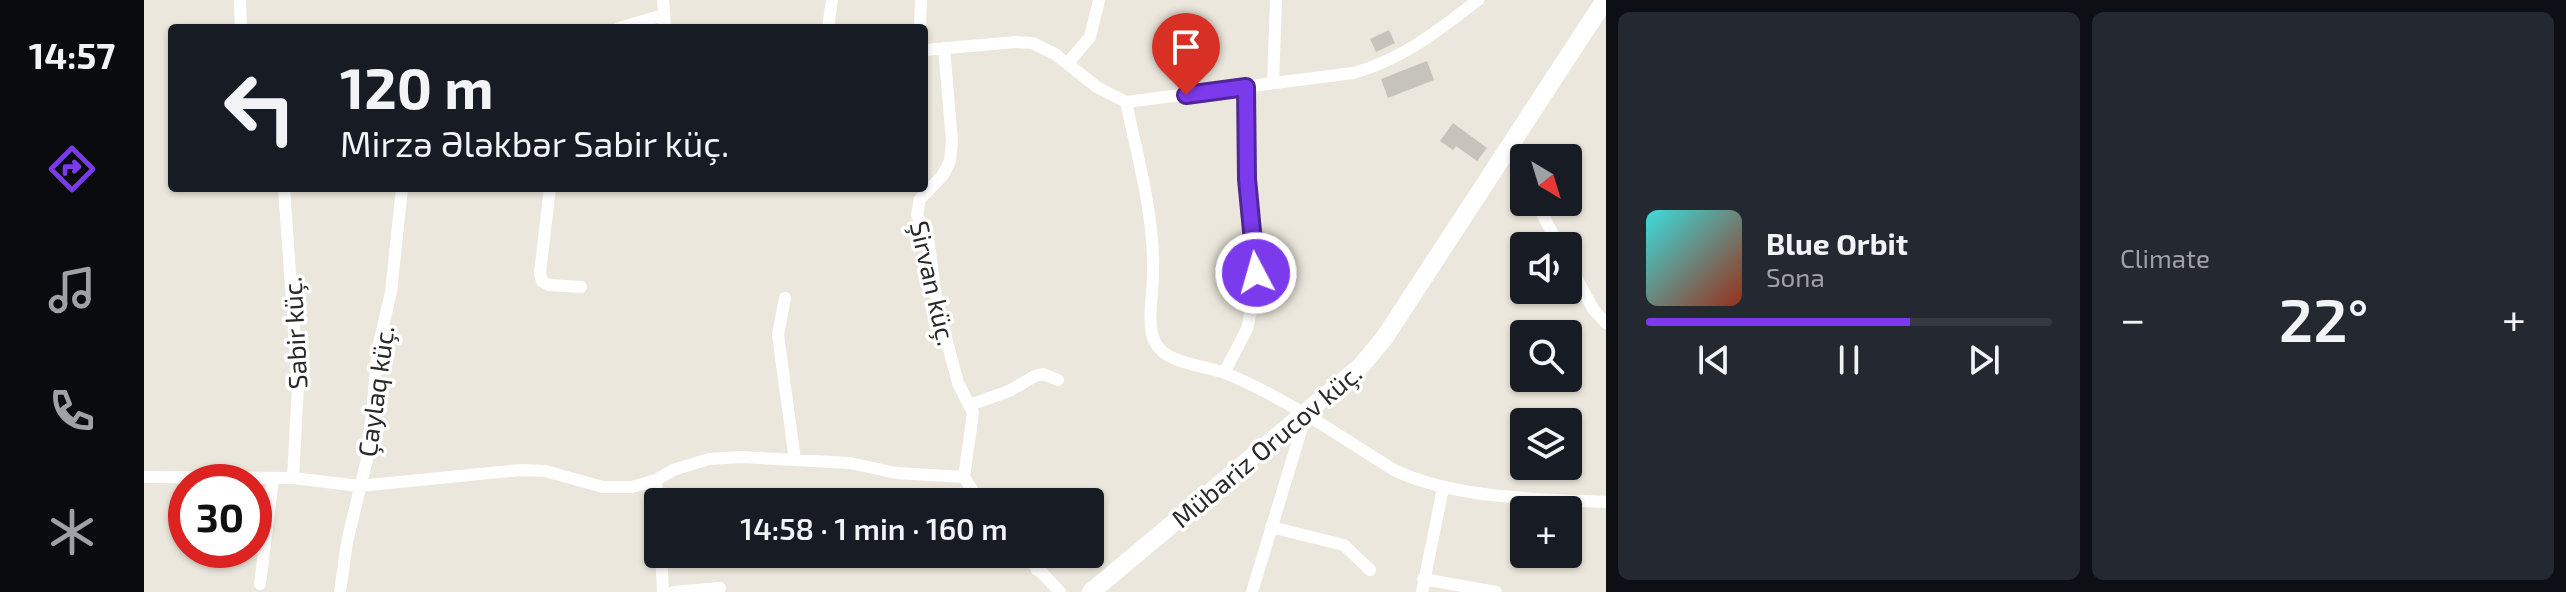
<!DOCTYPE html>
<meta charset="utf-8">
<style>
body{margin:0;font-family:"Exo 2",sans-serif;background:#242831;color:#f1f3f6;height:100vh;display:flex;flex-direction:column;font-size:30px;white-space:nowrap}
*{box-sizing:border-box;margin:0}
p{font-size:26px;color:#9ea1a6}
.icon{flex:none;width:44px;height:44px;fill:none;stroke:currentColor;stroke-width:2;stroke-linecap:round;stroke-linejoin:round}
.map{position:relative;flex:1;overflow:hidden}
.side{display:flex;flex-direction:column;gap:12px;padding:12px;background:#0d0f14;width:960px}
.side>*{flex:none}
.hud{position:absolute;left:24px;top:24px;width:760px;height:168px;border-radius:8px;box-shadow:0 2px 6px #0004;background:#171b24;color:#f1f3f6;overflow:hidden}
.needle{width:52px;rotate:142deg}
.controls{position:absolute;left:1366px;top:144px;display:grid;gap:16px}
.controls a{display:grid;place-items:center;width:72px;height:72px;border-radius:8px;background:#171b24;box-shadow:0 2px 6px #0004;font-size:40px}
.speed{position:absolute;left:24px;top:464px;display:flex;gap:16px;font-size:40px;font-weight:700;text-align:center}
.speed>*{display:grid;place-content:center;width:104px;height:104px;border-radius:50%;background:#171b24;box-shadow:0 2px 6px #0004;line-height:1}
.speed .limit{border:12px solid #d22;background:#fff;color:#111}
.pin{position:absolute;display:grid;place-items:center;width:68px;height:68px;color:#fff;margin:-82px -34px;border-radius:50% 50% 50% 0;rotate:-45deg;box-shadow:0 0 8px #0007}
.pin .icon{rotate:45deg}
.me{position:absolute;width:88px;margin:-44px;rotate:354deg;stroke-linejoin:round;filter:drop-shadow(0 0 6px #0008)}
.turn{display:flex;align-items:center;gap:28px;height:168px;padding:0 40px;font-size:36px}
.turn .icon{width:104px;height:104px;stroke-width:2.5}
.turn b{display:block;font-size:56px;line-height:68px}
.big{font-size:60px;font-weight:600;line-height:1.1}
.side .widget{flex:1;display:flex;flex-direction:column;justify-content:center;gap:12px;min-width:0;padding:0 28px;border-radius:12px;background:#242831}
.song{display:flex;align-items:center;gap:24px}
.cover{width:96px;height:96px;border-radius:12px;background:linear-gradient(135deg,hsl(180 70% 55%),hsl(10 70% 35%))}
.played{height:8px;border-radius:4px;background:linear-gradient(90deg,#7c3aed 65%,#363941 65%)}
.keys{display:flex;justify-content:space-around;direction:ltr}
.heat{display:flex;justify-content:space-between;align-items:center;font-size:44px;direction:ltr}
.side .tiles{flex:1;display:grid;gap:12px;grid-template-columns:repeat(2,1fr)}
.trip{position:absolute;left:500px;top:488px;width:460px;height:80px;border-radius:8px;background:#171b24;box-shadow:0 2px 6px #0004;font-weight:600;line-height:80px;text-align:center}
main{display:flex;flex:1;min-height:0}
.tab-bar{display:flex;flex-direction:column;width:144px;justify-content:space-around;align-items:center;background:#090b0e;color:#9ea1a6}
.tab-bar .icon{width:56px;height:56px}
.tab-bar .active{color:#7c3aed}
.tab-bar b{font-size:36px;color:#f1f3f6}
.map>svg:first-child{display:block}
.building{fill:#c6c3bb}
.lines{fill:none;stroke-linecap:round;stroke-linejoin:round}
.street{stroke:#fff;stroke-width:12}
.secondary{stroke:#fff;stroke-width:18}
.route-casing{stroke:#51269a;stroke-width:20}
.route{stroke:#7c3aed;stroke-width:14}
.labels{text-anchor:middle;dominant-baseline:central;stroke-width:7;stroke-linejoin:round;paint-order:stroke}
.street-label{font-size:26px;fill:#292929;stroke:#fff}
</style>
<main>
<nav class="tab-bar">
<b>14:57</b>
<svg class="icon active" aria-label="directions" viewBox="0 0 24 24"><path d="M12 3l9 9-9 9-9-9zM9 14v-3h6M13 9l2 2-2 2"/></svg>
<svg class="icon" aria-label="music" viewBox="0 0 24 24"><path d="M9 18V5l10-2v13"/><circle cx="6" cy="18" r="3"/><circle cx="16" cy="16" r="3"/></svg>
<svg class="icon" aria-label="phone" viewBox="0 0 24 24"><path d="M5 4h4l2 5-3 2q2 4 5 5l2-3 5 2v4C11 20 4 13 5 4z"/></svg>
<svg class="icon" aria-label="climate" viewBox="0 0 24 24"><path d="M12 3v18M4 7l16 10M4 17L20 7"/></svg>
</nav>
<div class="map">
<svg width="1462" height="592" viewBox="0 0 1462 592">
<rect width="100%" height="100%" fill="#ebe7dc"/>
<path class="building" d="M1245 30 1251 43 1232 52 1226 39Z
M1283 61 1290 80 1244 98 1237 79Z
M1309 123 1343 148 1333 161 1312 146 1309 150 1296 141Z"/>
<g class="lines">
<path class="street" d="M96 0 97 28
M519 0 521 28
M475 28 519 15
M684 28 688 0
M776 28 777 0
M800 48 808 141 806 161 799 175 776 199 773 215 784 238 793 304 814 383 829 413 820 477
M780 50 872 42 888 43 911 54 953 87 982 102 1209 73C1258 60 1295 30 1334 0
M924 63 946 37 955 0
M1129 83 1132 0
M982 102C994 159 1011 218 1009 276 1009 295 1002 324 1011 342 1021 364 1061 365 1081 373 1142 398 1195 436 1250 470 1311 499 1395 499 1462 502
M1364 148 1380 178
M140 188 154 386 149 478
M406 188 396 273 398 281 405 285 437 287
M1392 202 1415 246
M1424 262 1449 309 1462 323
M641 298 634 335 651 460
M1080 373 1103 329 1109 302 1112 273 1103 179 1102 87
M826 405 865 391 891 376 899 374 914 380
M0 477 149 478 215 486 377 470 401 471 459 487H488L512 480 529 470 565 459 597 457 706 463 752 473 820 477 836 502
M512 480 514 510
M1127 527 1200 545 1226 570
M517 554 519 592
M880 554 916 592
M893 570 901 554
M1279 579 1352 592
M116 584 129 479
M196 592 203 542 224 455 234 348 247 292 258 188
M529 592 576 588
M1108 592 1162 414
M1278 592 1299 488"/>
<path class="secondary" d="M947 592 1216 367 1241 337 1461 0"/>
</g>
<g class="lines">
<defs>
<path id="route" d="M1042 95 1102 87 1103 179 1112 273"/>
</defs>
<use href="#route" class="route-casing"/>
<use href="#route" class="route"/>
</g>
<g class="labels">
<g class="street-label">
<text transform="translate(790 283) rotate(77)">Şirvan küç.</text>
<text transform="translate(150 333) rotate(-93)">Sabir küç.</text>
<text transform="translate(231 391) rotate(-82)">Çaylaq küç.</text>
<text transform="translate(1122 445) rotate(-40)">Mübariz Orucov küç.</text>
</g>
</g>
</svg>
<div class="controls">
<a><svg class="needle" viewBox="-14 -14 28 28"><path d="M0-13l5 13h-10z" fill="#e53935"/><path d="M0 13l5-13h-10z" fill="#9ea1a6"/></svg></a>
<a><svg class="icon" aria-label="sound" viewBox="0 0 24 24"><path d="M4 9h4l5-4v14l-5-4H4zM17 9q2 3 0 6"/></svg></a>
<a><svg class="icon" aria-label="search" viewBox="0 0 24 24"><circle cx="10" cy="10" r="6"/><path d="M15 15l6 6"/></svg></a>
<a><svg class="icon" aria-label="layers" viewBox="0 0 24 24"><path d="M12 4l9 5-9 5-9-5zM3 14l9 5 9-5"/></svg></a>
<a>+</a>
</div>
<div class="speed"><div class="limit">30</div></div>
<div class="pin" style="left:1042px;top:95px;background:#d93025"><svg class="icon" aria-label="arrive" viewBox="0 0 24 24"><path d="M6 21V4h12l-3 4 3 4H6"/></svg></div>
<svg class="me" style="left:1112px;top:273px" viewBox="-20 -20 40 40"><circle r="17" fill="#7c3aed" stroke="#fff" stroke-width="3"/><path d="M0-11L8 9 0 5-8 9z" fill="#fff"/></svg>
<div class="trip">14:58 · 1 min · 160 m</div>
<div class="hud">
<div class="turn"><svg class="icon" aria-label="left" viewBox="0 0 24 24"><path d="M17 20v-9H6M10 6l-5 5 5 5"/></svg><div><b>120 m</b>Mirzə Ələkbər Sabir küç.</div></div>
</div>
</div>
<section class="side">
<div class="tiles">
<div class="widget">
<div class="song"><i class="cover"></i><div><b>Blue Orbit</b><p>Sona</p></div></div>
<div class="played"></div>
<div class="keys"><svg class="icon" aria-label="previous" viewBox="0 0 24 24"><path d="M18 5L8 12l10 7zM5 5v14"/></svg><svg class="icon" aria-label="pause" viewBox="0 0 24 24"><path d="M8 5v14M16 5v14"/></svg><svg class="icon" aria-label="next" viewBox="0 0 24 24"><path d="M6 5l10 7-10 7zM19 5v14"/></svg></div>
</div>
<div class="widget"><p>Climate</p>
<div class="heat"><a>−</a><b class="big">22°</b><a>+</a></div>
</div>
</div>
</section>
</main>
